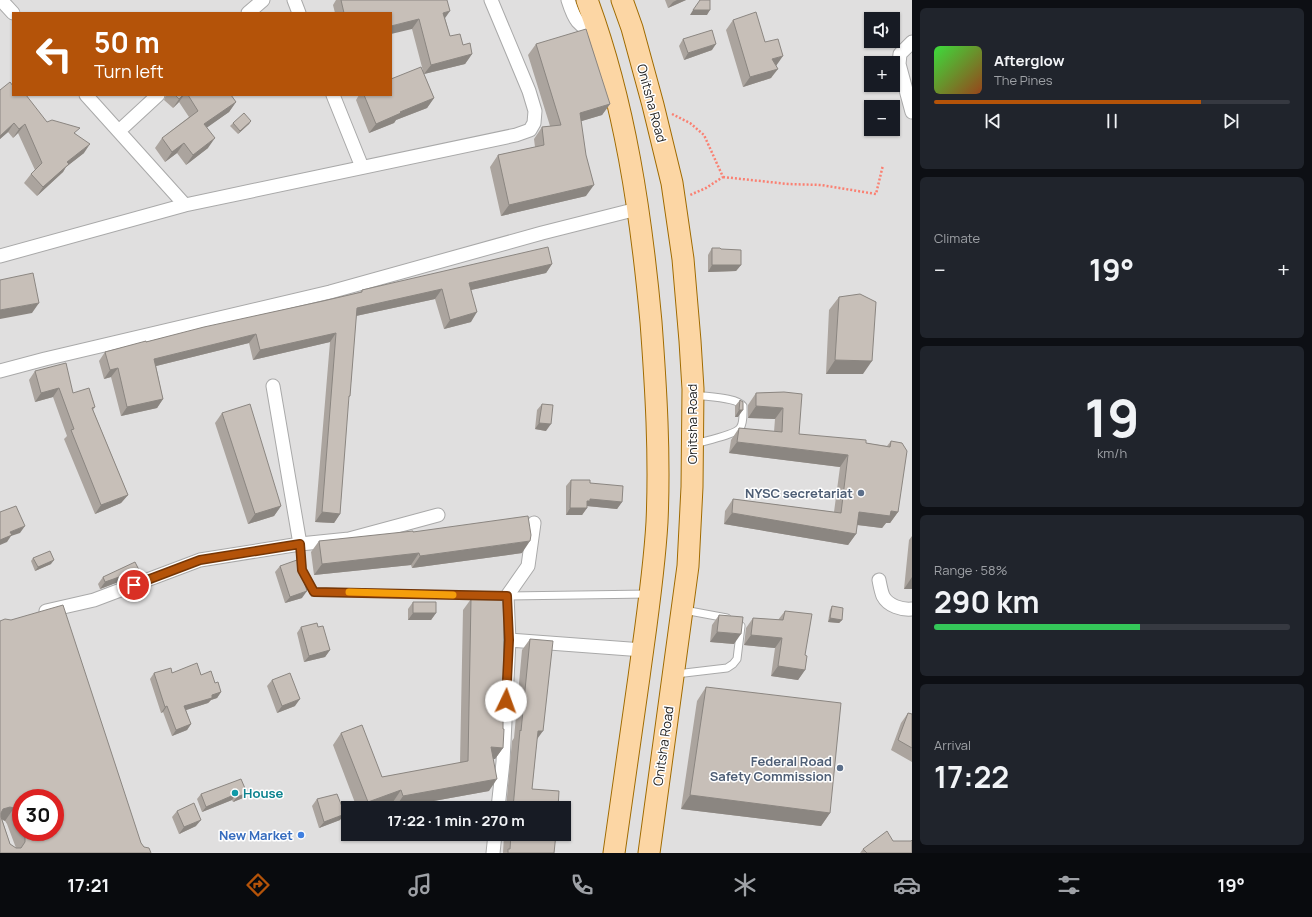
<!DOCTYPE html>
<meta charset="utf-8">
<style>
body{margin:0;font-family:Manrope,sans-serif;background:#20242c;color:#f1f3f6;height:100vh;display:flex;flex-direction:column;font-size:15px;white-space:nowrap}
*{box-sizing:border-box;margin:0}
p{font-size:13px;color:#9ea1a6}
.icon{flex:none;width:22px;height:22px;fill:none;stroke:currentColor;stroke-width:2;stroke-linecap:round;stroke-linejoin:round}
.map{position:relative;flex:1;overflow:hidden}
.drawer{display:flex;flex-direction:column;gap:8px;padding:8px;background:#0d0f14;width:400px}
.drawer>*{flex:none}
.banner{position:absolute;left:12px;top:12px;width:380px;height:84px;border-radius:0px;box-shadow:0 1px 3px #0004;background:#b45309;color:#fff;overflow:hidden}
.fabs{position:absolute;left:864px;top:12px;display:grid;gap:8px}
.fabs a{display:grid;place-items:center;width:36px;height:36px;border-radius:0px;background:#171b24;box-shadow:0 1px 3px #0004;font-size:20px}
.speed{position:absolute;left:12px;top:789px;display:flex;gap:8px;font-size:20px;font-weight:700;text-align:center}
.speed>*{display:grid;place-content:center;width:52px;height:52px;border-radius:50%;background:#171b24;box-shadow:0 1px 3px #0004;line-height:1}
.speed .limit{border:6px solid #d22;background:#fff;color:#111}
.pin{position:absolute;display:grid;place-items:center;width:34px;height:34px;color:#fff;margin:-17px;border:2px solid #fff;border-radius:50%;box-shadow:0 1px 4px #0007}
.me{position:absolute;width:44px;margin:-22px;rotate:3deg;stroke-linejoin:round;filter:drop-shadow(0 0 3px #0008)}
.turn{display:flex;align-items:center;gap:14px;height:84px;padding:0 16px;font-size:18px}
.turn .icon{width:52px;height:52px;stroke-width:2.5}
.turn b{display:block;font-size:28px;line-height:34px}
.big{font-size:30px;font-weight:700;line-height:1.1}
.drawer .card{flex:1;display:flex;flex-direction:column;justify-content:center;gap:6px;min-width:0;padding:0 14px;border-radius:6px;background:#20242c}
.drawer .dial{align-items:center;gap:0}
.dial b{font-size:52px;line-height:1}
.song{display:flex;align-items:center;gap:12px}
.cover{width:48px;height:48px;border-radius:6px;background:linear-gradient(135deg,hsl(120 70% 55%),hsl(20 70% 35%))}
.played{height:4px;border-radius:2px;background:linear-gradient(90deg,#b45309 75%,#363941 75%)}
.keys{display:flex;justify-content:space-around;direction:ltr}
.heat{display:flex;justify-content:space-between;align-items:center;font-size:22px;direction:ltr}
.charge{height:6px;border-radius:3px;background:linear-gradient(90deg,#34c759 58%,#363941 0)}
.trip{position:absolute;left:341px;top:801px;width:230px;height:40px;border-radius:0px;background:#171b24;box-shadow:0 1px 3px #0004;font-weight:700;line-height:40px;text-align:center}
.dock{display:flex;height:64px;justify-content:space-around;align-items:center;background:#090b0e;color:#9ea1a6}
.dock .icon{width:28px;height:28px}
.dock .current{color:#b45309}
.dock b{font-size:18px;color:#f1f3f6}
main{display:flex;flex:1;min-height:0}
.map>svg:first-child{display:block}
.residential{fill:#e0dfdf;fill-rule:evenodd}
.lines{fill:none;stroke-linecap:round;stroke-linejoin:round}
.lane-casing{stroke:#a9a9a9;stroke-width:9}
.street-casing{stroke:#a9a9a9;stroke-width:15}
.primary-casing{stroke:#a06b00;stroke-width:23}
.path{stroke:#fa8072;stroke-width:2.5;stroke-dasharray:2 2;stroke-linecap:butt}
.lane{stroke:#fff;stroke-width:7}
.street{stroke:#fff;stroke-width:13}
.primary{stroke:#fcd6a4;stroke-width:21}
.wall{fill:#aba49e;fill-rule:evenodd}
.shaded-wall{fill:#8b8681}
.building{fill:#c7bfb8;stroke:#8b8681;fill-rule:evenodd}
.route-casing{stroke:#753606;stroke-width:10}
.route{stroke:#b45309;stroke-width:7}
.slow{stroke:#f59e0b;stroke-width:7}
.service-dot{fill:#5c6f8a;stroke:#fff;stroke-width:1.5}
.culture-dot{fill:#0f9aa8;stroke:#fff;stroke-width:1.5}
.shop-dot{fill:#3f7fe0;stroke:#fff;stroke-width:1.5}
.labels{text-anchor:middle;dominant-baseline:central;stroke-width:3;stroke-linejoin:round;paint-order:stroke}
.street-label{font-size:13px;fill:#222;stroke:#fff}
.service-label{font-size:13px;font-weight:bold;fill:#4e5e75;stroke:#fff;text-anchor:end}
.culture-label{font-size:13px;font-weight:bold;fill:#0d838f;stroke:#fff;text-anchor:start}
.shop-label{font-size:13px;font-weight:bold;fill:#366cbe;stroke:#fff;text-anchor:end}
</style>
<main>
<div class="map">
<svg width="912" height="853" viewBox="0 0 912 853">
<rect width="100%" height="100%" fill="#f2efe9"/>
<path class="residential" d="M0 0H912V853H0ZM13 13H391V95H13ZM871 19H893V41H871ZM871 63H893V85H871ZM871 107H893V129H871ZM21 798H55V832H21ZM348 808H564V834H348Z"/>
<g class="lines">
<defs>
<path id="lane" d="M695 444C704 441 735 435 740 428 744 423 743 412 743 406 737 397 706 397 695 395
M300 544 302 570 314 592 507 596 649 594
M684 610 727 618
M676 674 727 668 733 664 737 659 741 626"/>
<path id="street" d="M1 0 13 13
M294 0 299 13
M568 0C574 19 578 28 598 32
M248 13 263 0
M912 42 900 54 899 64 912 112
M86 95 185 205
M333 95 362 167
M119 131 158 95
M0 256 185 205 516 135 530 130 534 123 535 111 529 91 491 0
M0 371 45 359 330 292 542 233 637 209
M273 386 300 544
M879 580C880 585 881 591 883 596 888 606 902 610 912 609
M46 611 94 600 200 560 300 544 349 539 438 515
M509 640 643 650
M498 808 503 762 509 640 507 596 528 566 534 523
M493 853 495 834"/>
<path id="primary" d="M587 0C625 103 641 213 651 322 656 389 660 455 657 522 654 574 646 625 639 677 631 736 622 794 614 853
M622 0 632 28 653 105 672 183 683 259 690 341 693 389 692 487 688 566 649 853"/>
</defs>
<use href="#lane" class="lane-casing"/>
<use href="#street" class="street-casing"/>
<use href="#primary" class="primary-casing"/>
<path class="path" d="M672 114 690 123 704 135 723 177 706 188 690 195
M723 177 788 184 821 185 876 194 883 165"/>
<use href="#lane" class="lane"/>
<use href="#street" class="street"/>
<use href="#primary" class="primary"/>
</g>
<path class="wall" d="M336 0H341L445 18 450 36 463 45 472 54 465 64 424 74 434 98 427 108 396 120 394 123 369 133 356 100 359 95H391L423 71 412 29 391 13H335L333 5Z
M665 0H686L668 8Z
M733 20 765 42 776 65 771 78 743 87 726 30Z
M683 39 712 50 684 60 679 46Z
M536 44 610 104 602 115 581 121 586 196 501 216 490 167 498 155 535 147 534 139 542 127 550 126 528 55Z
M13 86 47 122 76 134 84 153 66 167 63 172 37 196 24 183 31 174 35 170 18 133 13 138 8 132 0 139V90Z
M166 95H231L236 102 229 112 207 127 208 148 186 165 177 153 165 162 155 148 162 138 189 117 179 102 173 108 164 100Z
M251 121 249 124 238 134 230 126 233 123Z
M712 248 721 249 741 265 736 271 708 272V255Z
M552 264 546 273 471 290V322L444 329 435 299 356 316 350 396 348 398 340 514 334 523 315 522 330 342 253 360 249 343 156 366 163 399 157 408 121 416 111 377 104 379 99 361 105 352 323 301 360 292 362 290Z
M839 297 863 374H826L829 310Z
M35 371 73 393 95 407 93 410 128 495 121 503 95 514 64 439 67 436 53 397 35 402 29 380Z
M784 392 799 434 887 446 891 441 898 512 890 523H886L882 528 857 525 856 534 848 545 724 524 725 511 733 499 834 512 840 467 729 453 731 440 739 428 774 432 775 419 748 418V405L756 393Z
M740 400 743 402 738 417H735V406Z
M542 404 546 431 535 429 537 410Z
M222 413 281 506 274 516 248 524 215 423Z
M571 480 590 483 622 502 617 509 587 506V508L582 515H566V486Z
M413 532 522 553 412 568 411 565 314 575 311 552 319 541Z
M912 536V589H904L909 540Z
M33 558 51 564 35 571 31 561Z
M280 566 302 598 285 603 275 572Z
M134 576 100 589 98 584 103 577Z
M471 599 503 729V748L495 759H493L489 791 395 808 393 802 376 808H357L333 745 341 733 382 777 460 763 463 610Z
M413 602 436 613 431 620H408V609Z
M832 606 842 620 839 623 828 622 830 610Z
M785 611 805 655V670L798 680 771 676 775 648 744 645 746 628 753 618 778 620Z
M719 615 734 644 710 642 712 625Z
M0 621 141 843 144 847 0 853ZM21 798 55 832H21ZM2 819 5 821 7 824 16 848 10 844Z
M301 627H318L330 650 325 657 304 662 297 633Z
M530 639 537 740 532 789 558 808H506L512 741 514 738 522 650Z
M154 673H172L201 675 215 683 221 692 217 698 211 700 208 703 186 710 191 724 187 730 172 736 163 712 161 713 150 679Z
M272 680 295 706 277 713 267 686Z
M706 687 830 813 821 826 681 809 697 701Z
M908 713 912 714V762L891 750 901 723Z
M247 793 243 798 233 802 232 800 202 812 197 799 201 794Z
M317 799 340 820 319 828 312 806Z
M177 811 196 826 179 834 172 817Z
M504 834H556L554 853H503Z
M893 841H911L912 853H860L863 849Z"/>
<path class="shaded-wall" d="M677 0H686L668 8 673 2Z
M693 10H710L707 15H690Z
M450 11 443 21V13Z
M419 19 412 29 391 34V26Z
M716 44 712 50 684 60 688 53Z
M472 54 465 64 424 74 431 65Z
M783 56 776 66 772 59Z
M778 69 771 78 743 87 750 77Z
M183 95H184L179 102 173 108 179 99Z
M434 98 427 108 396 120 394 123 369 133 376 124 400 112Z
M236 102 229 112 198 134 204 124Z
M610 104 602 115 572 124 580 113Z
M251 121 249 124 238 134 240 131Z
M14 123 8 132 0 139V136Z
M25 124 18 133 13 138 19 129Z
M215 138 208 148 186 165 193 155Z
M184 143 177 153 165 162 172 152Z
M90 144 84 153 66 167 63 172 37 196 43 187 67 162Z
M594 185 586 196 501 216 509 205Z
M552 264 546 273 462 292 469 283Z
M712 265H741L736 271 708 272Z
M442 289 435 299 351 317 357 308Z
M39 303 32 313 0 319V310Z
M477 312 471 322 444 329 450 320Z
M336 333 330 342 253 360 260 350Z
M256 334 249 343 148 368 154 359Z
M835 360 872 361 863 374H826Z
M118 368 111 377 104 379 110 370Z
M59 388 53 397 35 402 41 393Z
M163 399 157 408 121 416 127 407Z
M756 406 783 408 775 419 748 418Z
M739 410H743L738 417H735Z
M539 423 551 424 546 431 535 429Z
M737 442 848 455 840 467 729 453Z
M128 495 121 503 95 514 101 505Z
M590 499 622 502 617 509 587 506V501Z
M281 506 274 516 248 524 255 514Z
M570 508H587L582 515H566Z
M891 511 898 512 890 523H886L882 528 850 524 859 512Z
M322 512 340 514 334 523 315 522Z
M732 513 856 534 848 545 724 524Z
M25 526 20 533 11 536 7 542 0 545V540L10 532Z
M530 541 522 553 412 568 420 556Z
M419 553 411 565 314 575 322 564Z
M54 560 51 564 35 571 38 567Z
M139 570 134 576 100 589 105 582Z
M912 577V589H904Z
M307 591 302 598 285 603 290 597Z
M413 613H436L431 620H408Z
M830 618 842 620 839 623 828 622Z
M717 632 741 634 734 644 710 642Z
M751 635 782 638 775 648 744 645Z
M330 650 325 657 304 662 309 656Z
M778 666 805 670 798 680 771 676Z
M221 692 217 698 211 700 208 703 180 712 184 706 212 695Z
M300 699 295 706 277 713 282 706Z
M167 706 163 712 161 713 165 707Z
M191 724 187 730 172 736 176 730Z
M538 731H543L535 742Z
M491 747 503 748 495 759H483Z
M497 779 489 791 395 808 403 796Z
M401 790 393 802 376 808H364L368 802Z
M247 793 243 798 233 802 237 797Z
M236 794 232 800 202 812 206 807Z
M690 795 830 813 821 826 681 809Z
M10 807 14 808 5 821 1 819 0 813 3 809Z
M345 814 340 820 319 828 324 822Z
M201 820 196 826 179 834 184 827Z"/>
<path class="building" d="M341 0H447L450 11 443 13 450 36 460 34 463 45 470 43 472 54 431 65 419 19 391 26V13H344Z
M700 0H710V10H693Z
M756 12 765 42 778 39 783 56 772 59 778 69 750 77 733 20Z
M586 29 610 104 580 113 586 155 594 185 509 205 498 155 544 145 542 127 561 125 536 44Z
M712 30 716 44 688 53 683 39Z
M421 67 434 98 400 112 401 113 376 124 364 95H391V79Z
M10 82 13 86V95H26L47 122 52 120 80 128 74 133 90 144 67 162 69 164 43 187 31 174 42 163 25 124 19 129 14 123 0 136V90Z
M175 95H183L179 99Z
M188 95H231L236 102 204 124 215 138 193 155 184 143 172 152 162 138 198 111Z
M244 113 251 121 240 131 233 123Z
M548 247 552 264 469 283 477 312 450 320 442 289 357 308 350 396H349L340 514 322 512 336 333 260 350 256 334 154 359 163 399 127 407 118 368 110 370 105 352 146 341V342L204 327 323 301 362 292V290Z
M712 248H720L721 249 741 250V265H712Z
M33 273 39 303 0 310V280Z
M860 294 876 302 872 361 835 360 839 297Z
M66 363 73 393 89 388 95 407 92 408 128 495 101 505 71 430 74 429 59 388 41 393 35 371Z
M784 392 802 394 799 434 866 440V443L890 447 891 441 902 443 907 451 898 512 891 511 890 516 859 512 856 534 732 513 733 499 841 513 848 455 737 442 739 428 782 432 783 408 756 406V393Z
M740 400 743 402V410H739Z
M250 404 281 506 255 514 222 413Z
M542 404 553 405 551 424 539 423Z
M571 480H590V483L623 486 622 502 590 499V501H587V508H570Z
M16 506 25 526 10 532 12 535 0 540V512Z
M528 516 531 535 530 541 420 556 419 553 322 564 319 541 413 531V532Z
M50 551 54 560 38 567 33 558Z
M297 560 307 591 290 597 280 566Z
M135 562 139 570 105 582 103 577Z
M471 599H504L503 729H504L503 748 491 747 497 779 403 796 401 790 368 802 341 733 362 725 382 777 468 761Z
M413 602H436V613H413Z
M63 605 141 843 144 847 149 848 151 853H0V621L5 619 11 620ZM21 798H55V832H23L25 838V842L21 848H16L10 844 1 817V813L3 809 10 807 14 808 16 812 21 826Z
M832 606 843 608 842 620 830 618Z
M785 611 812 614 805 655 807 656 805 670 778 666 782 638 751 635 753 618 783 620Z
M719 615 743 617 741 634 717 632Z
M317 623 318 627 323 626 330 650 309 656 301 627Z
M530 639 553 641 543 731H538L532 789 559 791 558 808H513L520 730 521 731Z
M197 663 201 675 211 671 215 683 218 682 221 692 212 695V698L184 706 191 724 176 730 167 706 165 707 154 673 171 668 172 673Z
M290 673 300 699 282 706 272 680Z
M706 687 841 703 830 813 690 795Z
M908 713 912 714V748L898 740Z
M241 779 247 793 237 797 236 794 206 807 201 794Z
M337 794 345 814 324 822 317 799Z
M194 803 201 820 184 827 177 811Z
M887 831 893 841H911L912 840V853H867L863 849Z
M511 834H556L554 853H508V849H510Z"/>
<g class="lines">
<defs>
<path id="route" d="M134 585 200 560 300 544 302 570 314 592 507 596 509 640 506 701"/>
</defs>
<use href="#route" class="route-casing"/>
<use href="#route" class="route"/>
<path class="slow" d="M349 592 453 595"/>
</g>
<g class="service-dot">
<circle cx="861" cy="493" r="4"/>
<circle cx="840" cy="768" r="4"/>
</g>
<circle class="culture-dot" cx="235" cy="793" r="4"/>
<circle class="shop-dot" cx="301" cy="835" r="4"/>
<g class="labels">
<g class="street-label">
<text transform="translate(652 103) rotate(75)">Onitsha Road</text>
<text transform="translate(692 424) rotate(-90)">Onitsha Road</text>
<text transform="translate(663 746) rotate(-82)">Onitsha Road</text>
</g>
<g class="service-label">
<text x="853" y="493">NYSC secretariat</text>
<text x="832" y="761">Federal Road<tspan x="832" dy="15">Safety Commission</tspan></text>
</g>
<g class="culture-label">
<text x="243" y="793">House</text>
</g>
<g class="shop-label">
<text x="293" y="835">New Market</text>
</g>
</g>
</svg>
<div class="fabs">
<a><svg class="icon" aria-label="sound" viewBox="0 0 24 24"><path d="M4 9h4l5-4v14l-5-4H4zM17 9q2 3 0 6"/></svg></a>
<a>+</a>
<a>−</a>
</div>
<div class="speed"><div class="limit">30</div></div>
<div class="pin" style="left:134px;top:585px;background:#d93025"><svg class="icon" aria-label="arrive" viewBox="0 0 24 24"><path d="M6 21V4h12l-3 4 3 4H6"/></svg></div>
<svg class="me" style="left:506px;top:701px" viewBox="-20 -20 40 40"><circle r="19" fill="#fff"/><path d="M0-13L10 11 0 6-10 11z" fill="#b45309"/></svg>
<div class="trip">17:22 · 1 min · 270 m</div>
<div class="banner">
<div class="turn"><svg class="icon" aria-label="left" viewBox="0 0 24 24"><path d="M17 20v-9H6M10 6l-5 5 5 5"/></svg><div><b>50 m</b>Turn left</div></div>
</div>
</div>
<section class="drawer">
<div class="card">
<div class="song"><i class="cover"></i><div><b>Afterglow</b><p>The Pines</p></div></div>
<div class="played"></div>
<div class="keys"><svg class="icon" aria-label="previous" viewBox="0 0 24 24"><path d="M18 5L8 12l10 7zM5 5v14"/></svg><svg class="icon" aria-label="pause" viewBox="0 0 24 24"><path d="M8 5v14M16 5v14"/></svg><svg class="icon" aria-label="next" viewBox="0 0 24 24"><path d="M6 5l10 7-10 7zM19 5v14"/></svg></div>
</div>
<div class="card"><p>Climate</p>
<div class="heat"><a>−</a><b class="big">19°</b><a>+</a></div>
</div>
<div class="card dial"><b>19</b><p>km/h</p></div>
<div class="card"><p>Range · 58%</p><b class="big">290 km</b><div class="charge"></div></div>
<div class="card"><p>Arrival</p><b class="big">17:22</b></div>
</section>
</main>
<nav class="dock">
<b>17:21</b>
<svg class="icon current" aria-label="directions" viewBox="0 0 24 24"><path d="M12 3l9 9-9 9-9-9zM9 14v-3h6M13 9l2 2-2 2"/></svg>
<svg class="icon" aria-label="music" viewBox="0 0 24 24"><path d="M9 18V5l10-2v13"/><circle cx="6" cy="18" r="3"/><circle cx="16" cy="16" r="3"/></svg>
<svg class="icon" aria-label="phone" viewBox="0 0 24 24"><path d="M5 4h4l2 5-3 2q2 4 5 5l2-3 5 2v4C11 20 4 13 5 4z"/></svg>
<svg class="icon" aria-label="climate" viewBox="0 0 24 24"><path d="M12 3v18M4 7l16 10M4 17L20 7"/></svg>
<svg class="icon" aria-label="car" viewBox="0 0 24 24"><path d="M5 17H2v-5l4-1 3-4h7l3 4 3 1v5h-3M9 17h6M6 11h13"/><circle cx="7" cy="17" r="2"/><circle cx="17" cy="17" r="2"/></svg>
<svg class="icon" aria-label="filters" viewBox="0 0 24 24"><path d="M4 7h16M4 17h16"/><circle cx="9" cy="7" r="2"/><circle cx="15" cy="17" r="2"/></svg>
<b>19°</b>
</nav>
